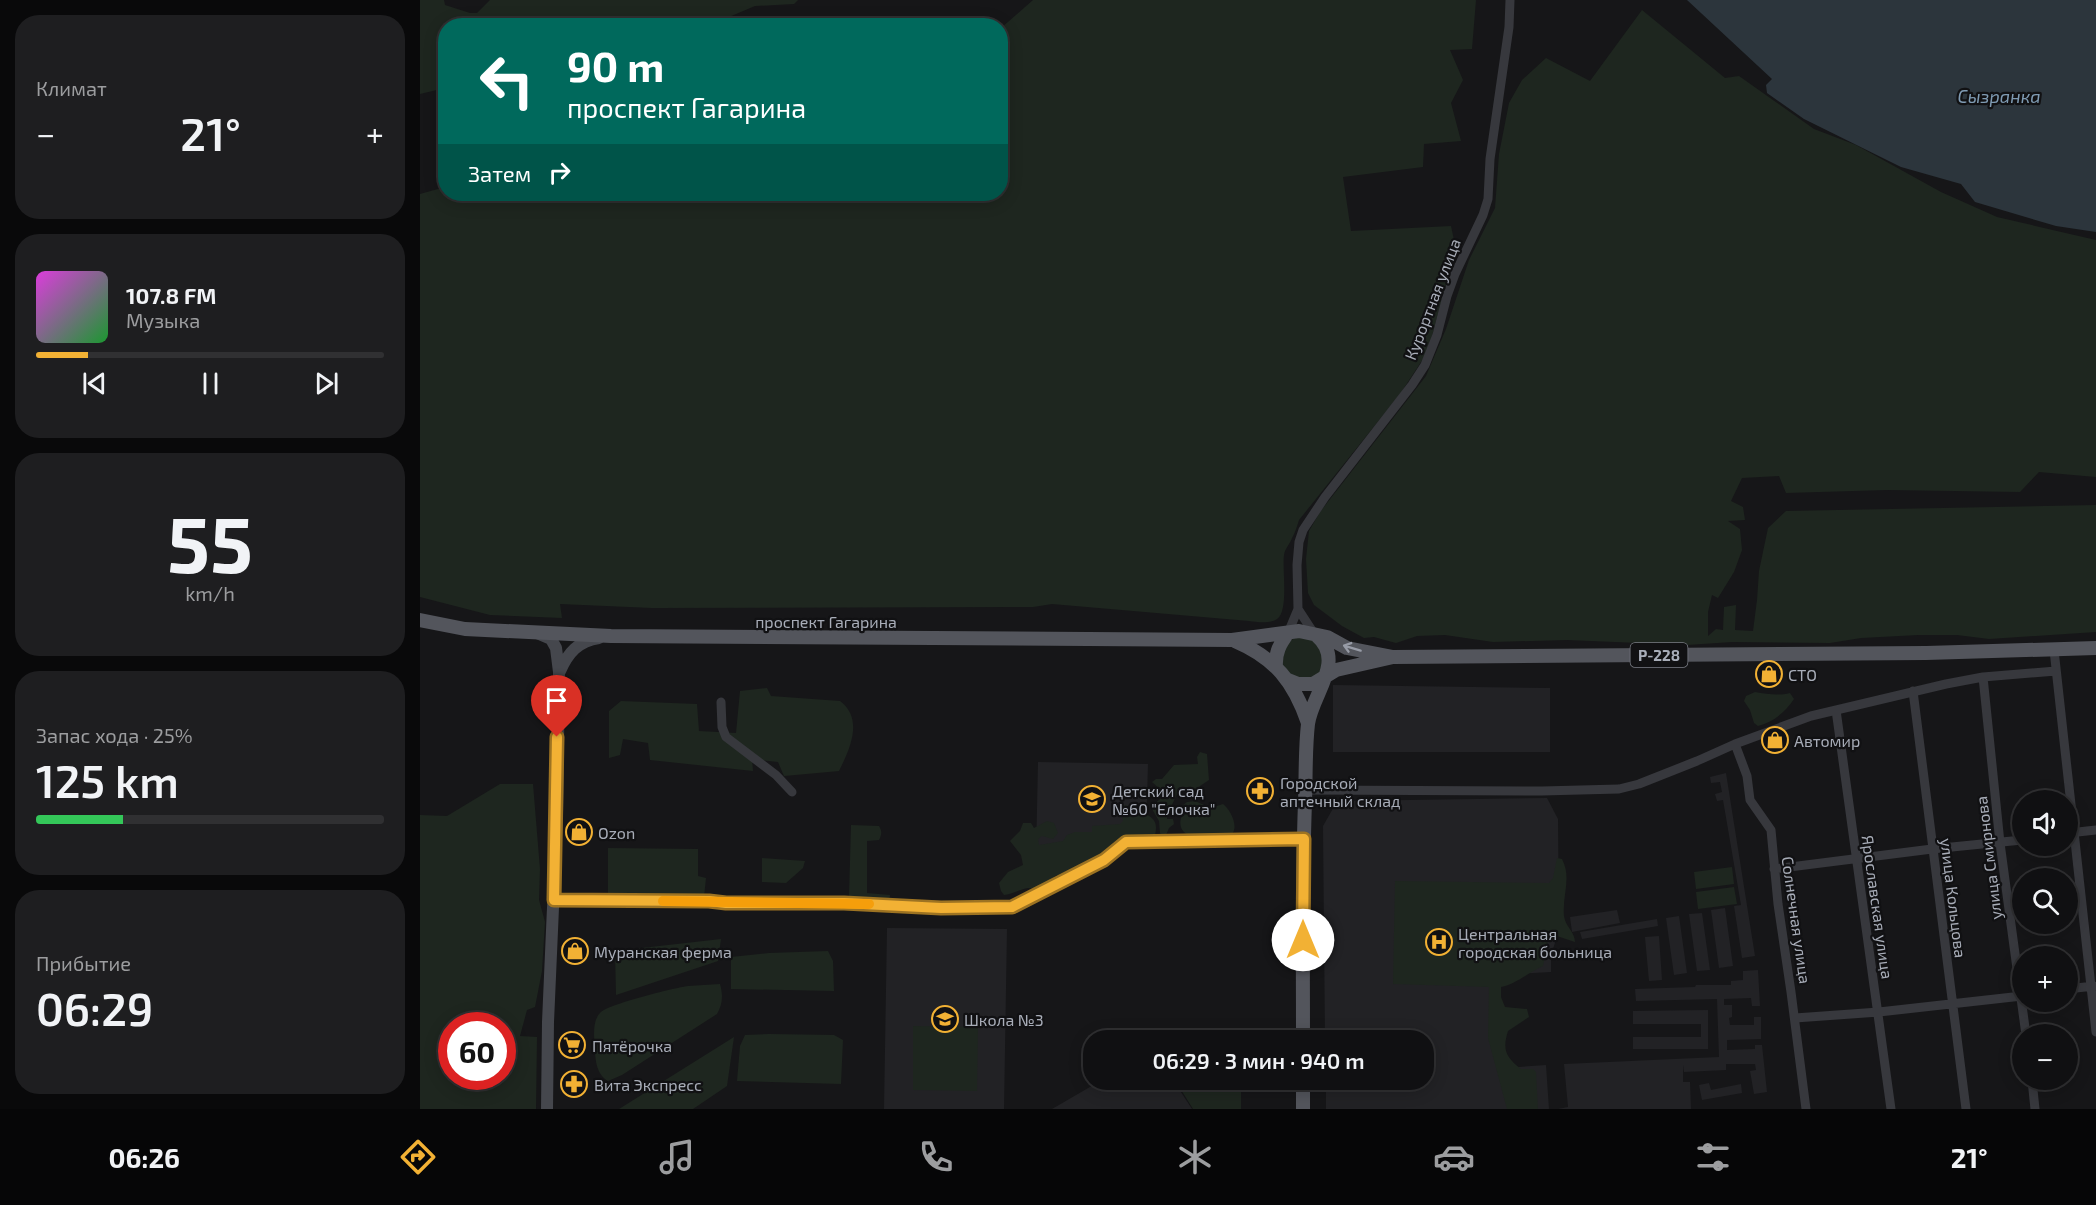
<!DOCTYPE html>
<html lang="ru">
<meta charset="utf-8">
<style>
body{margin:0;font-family:"Exo 2",sans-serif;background:#1e1e20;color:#f1f3f6;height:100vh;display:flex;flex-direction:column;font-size:22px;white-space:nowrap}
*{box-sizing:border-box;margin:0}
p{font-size:20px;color:#9c9d9f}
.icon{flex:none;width:33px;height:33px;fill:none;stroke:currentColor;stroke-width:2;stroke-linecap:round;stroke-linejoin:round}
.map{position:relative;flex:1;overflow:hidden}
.sheet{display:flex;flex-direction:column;gap:15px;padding:15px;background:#09090a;width:420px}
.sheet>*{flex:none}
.banner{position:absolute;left:18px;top:18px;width:570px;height:183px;border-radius:24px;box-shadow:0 3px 15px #0003,0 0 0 2px #303032;background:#00695c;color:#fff;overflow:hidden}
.fabs{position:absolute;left:1592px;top:790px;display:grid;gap:12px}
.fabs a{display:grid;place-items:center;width:66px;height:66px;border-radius:50%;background:#101012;box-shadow:0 3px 15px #0003,0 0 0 2px #303032;font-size:30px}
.speed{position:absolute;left:18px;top:1012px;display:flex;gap:12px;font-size:30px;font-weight:700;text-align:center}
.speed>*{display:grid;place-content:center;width:78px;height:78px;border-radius:50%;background:#101012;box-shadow:0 3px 15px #0003,0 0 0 2px #303032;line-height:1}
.speed .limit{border:9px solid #d22;background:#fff;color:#111}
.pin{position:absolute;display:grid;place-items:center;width:51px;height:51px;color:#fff;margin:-62px -26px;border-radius:50% 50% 50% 0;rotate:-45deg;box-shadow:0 0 6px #0007}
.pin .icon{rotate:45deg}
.me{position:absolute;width:66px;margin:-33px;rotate:0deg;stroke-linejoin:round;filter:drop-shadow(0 0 4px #0008)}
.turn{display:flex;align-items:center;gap:21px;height:126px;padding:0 30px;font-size:27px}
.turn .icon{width:78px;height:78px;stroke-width:2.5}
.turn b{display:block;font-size:42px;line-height:51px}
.then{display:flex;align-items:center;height:57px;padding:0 30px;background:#0003;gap:12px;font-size:22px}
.big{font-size:45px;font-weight:600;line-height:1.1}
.sheet .tile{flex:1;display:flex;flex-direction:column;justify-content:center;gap:9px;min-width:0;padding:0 21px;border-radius:24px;background:#1e1e20}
.sheet .dial{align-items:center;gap:0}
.dial b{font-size:78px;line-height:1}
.song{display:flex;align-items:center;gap:18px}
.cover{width:72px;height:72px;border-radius:9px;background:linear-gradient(135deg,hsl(300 70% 55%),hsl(130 70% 35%))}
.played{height:6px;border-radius:3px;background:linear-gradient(90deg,#f2b134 15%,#303032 15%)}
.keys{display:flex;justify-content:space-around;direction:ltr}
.heat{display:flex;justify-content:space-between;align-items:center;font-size:33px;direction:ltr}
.charge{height:9px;border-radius:4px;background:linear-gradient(90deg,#34c759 25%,#303032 0)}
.trip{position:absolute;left:663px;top:1030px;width:351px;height:60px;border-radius:24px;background:#101012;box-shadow:0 3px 15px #0003,0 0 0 2px #303032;font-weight:600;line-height:60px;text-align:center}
.menu{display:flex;height:96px;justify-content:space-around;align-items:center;background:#060607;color:#9c9d9f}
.menu .icon{width:42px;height:42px}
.menu .on{color:#f2b134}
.menu b{font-size:27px;color:#f1f3f6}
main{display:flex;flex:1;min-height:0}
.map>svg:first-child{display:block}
.built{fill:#222225}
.green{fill:#1e261f;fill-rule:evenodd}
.water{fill:#2c353c}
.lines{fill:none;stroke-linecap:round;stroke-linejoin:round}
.minor{stroke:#37383d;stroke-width:9}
.secondary{stroke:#45474d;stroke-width:12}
.primary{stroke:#53555c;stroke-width:14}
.oneway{stroke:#979ba6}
.route-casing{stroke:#9d7322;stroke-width:15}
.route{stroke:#f2b134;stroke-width:10}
.slow{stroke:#f59e0b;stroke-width:10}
.labels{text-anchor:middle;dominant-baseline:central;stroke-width:4.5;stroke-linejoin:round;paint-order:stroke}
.shield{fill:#111113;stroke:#7b7e86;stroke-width:1.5}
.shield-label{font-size:15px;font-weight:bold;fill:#a8adb8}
.street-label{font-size:16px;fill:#a8adb8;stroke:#111113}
.poi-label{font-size:16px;fill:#a8adb8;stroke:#111113;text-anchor:start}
.water-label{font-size:18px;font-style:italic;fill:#7f9bb3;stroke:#111113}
</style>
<main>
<section class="sheet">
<div class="tile"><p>Климат</p>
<div class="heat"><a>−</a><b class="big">21°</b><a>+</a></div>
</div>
<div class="tile">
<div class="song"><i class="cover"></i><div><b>107.8 FM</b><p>Музыка</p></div></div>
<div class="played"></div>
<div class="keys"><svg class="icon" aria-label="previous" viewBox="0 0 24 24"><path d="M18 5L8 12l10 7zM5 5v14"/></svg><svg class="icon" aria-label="pause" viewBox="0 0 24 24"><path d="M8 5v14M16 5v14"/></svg><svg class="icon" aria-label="next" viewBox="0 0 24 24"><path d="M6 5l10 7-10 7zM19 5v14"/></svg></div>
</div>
<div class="tile dial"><b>55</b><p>km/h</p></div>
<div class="tile"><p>Запас хода · 25%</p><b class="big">125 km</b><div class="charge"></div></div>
<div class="tile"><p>Прибытие</p><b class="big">06:29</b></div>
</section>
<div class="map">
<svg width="1676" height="1109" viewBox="0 0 1676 1109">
<rect width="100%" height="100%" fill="#161618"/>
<path class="built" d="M913 685 1130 688V752H913Z
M618 762 728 764 726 834 616 855Z
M1306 773 1335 956 1322 958 1314 906 1321 905 1303 800 1297 801 1295 794 1302 792 1300 782 1291 783 1290 777Z
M1127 798 1138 819 1139 929 1131 956V972L1080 975 1084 1068 1126 1065 1129 1109H906V1080H1004V1041H905L903 826 915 805 923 801Z
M1305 908 1313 966 1299 968 1291 910Z
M1197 910 1200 923 1152 932 1150 917Z
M1282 913 1290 970 1277 971 1269 914Z
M1259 916 1267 973 1254 975 1246 918Z
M1237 919 1238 926 1162 939 1160 932Z
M467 928 587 929 584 1109H464Z
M1239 936 1242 980 1229 981 1225 937Z
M1338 970 1340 1006H1332L1331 998 1304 999V1005H1312V1017L1309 1018 1310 1025H1334V1017H1341V1039L1307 1040V1050L1335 1049V1045H1342L1347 1092 1334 1094 1330 1071 1336 1070 1335 1064H1306V1070L1264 1072 1263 1065V1082H1270L1271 1109H1138L1148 1107 1144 1064 1299 1057 1297 999 1216 1001 1215 989 1275 987 1276 985H1311V981L1323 980V971Z
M1288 1010V1049H1213V1037H1281V1024H1213V1011Z
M682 1080H753L772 1109H632Z
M1289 1083 1291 1090 1321 1084 1322 1093 1282 1100 1279 1085Z"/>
<path class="green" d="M0 0H24L25 5 50 13H57L70 0H378L374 4 335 6 290 25 26 26 25 88 0 94Z
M613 0H1056L1052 49 1030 50 1043 80 1031 103 1041 141 1004 144 1003 167 923 177 931 231 1031 226 1034 240 1031 266 1012 336 1003 359 980 394 879 520C877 526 875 533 872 538 870 544 865 548 864 555 862 570 869 611 857 619 849 624 837 622 829 621L632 604 613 607 232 608 140 604 142 618 70 615 0 597V194L25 187 26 194H580L581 28Z
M1222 10 1305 78 1319 76 1394 129 1436 145 1521 192 1577 217 1676 240V477L1619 472 1600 492 1467 490 1366 493 1359 476 1322 478 1311 501 1323 507 1325 520 1308 521 1320 529 1322 550 1314 572 1298 598 1292 595 1288 612V636L1296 629 1303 630 1304 607 1316 605 1315 630 1333 631 1337 600 1339 571 1348 528 1366 511 1676 505V632L1569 639 1537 635H1498L1441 638 1410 643 1312 642 1267 645 1147 640 1073 642 1025 635 997 636 976 643 954 637 944 638 922 626 894 605 888 593 886 559 889 531 900 512 1006 376 1026 329 1049 260 1075 208 1079 154 1089 103 1102 80 1126 58 1170 81Z
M860 659a22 22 0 1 1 44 0a22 22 0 1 1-44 0Z
M347 688 351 696 420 701C444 719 430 749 419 771L364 776 358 762 332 759 333 771 230 760 228 743 203 739 200 755 189 758V711L201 701 277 704 279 731 316 733 320 691Z
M1335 692C1347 694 1359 696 1370 693L1374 699C1365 712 1354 722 1338 726L1334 723 1330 710 1324 701 1326 696Z
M780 752 787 754 789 780 780 786 774 796H770L764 788H760L747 815V819H753L754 824 749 828 746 835 742 836 740 833 739 821 732 809C733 801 744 801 743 792L732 782 736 779H742L754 765 778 764 777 757Z
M80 784H113L120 869 119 900 125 922 122 971 115 1007 107 1010 100 1036 117 1037 116 1109H0V815L27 816ZM32 1026H82V1077H32Z
M775 801 791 808 803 804C810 809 819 826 812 834 806 840 750 846 762 815L758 813V809L767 802Z
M703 805C710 805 711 808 717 810 735 818 739 820 734 840L706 841 684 858 642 880 637 875C631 878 628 885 622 888 617 892 614 888 608 888 601 889 592 894 584 895L581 891 579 883 588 872 603 865 601 855 590 841 600 831 603 823H611L614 828 627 821 634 823 638 833 633 839 622 836 618 839 619 845 643 841 647 835 655 832H672V826L700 824 703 821 701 808Z
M431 825 459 826C462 831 462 834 459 840L447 841V893L470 895 469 903 443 901 429 897Z
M188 848 278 849V876L286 878 284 897 188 895Z
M342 858 385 861 383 868 366 883 342 882Z
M1137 858 1142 859C1152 878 1142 895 1144 916 1145 926 1155 932 1155 942L1134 935 1129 937 1123 966C1109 972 1096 984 1081 987V997L1085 1007 1107 1009 1109 1017 1088 1031C1082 1050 1086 1057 1101 1069H1113L1116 1072 1118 1109H1087L1068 1038 1069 987 973 984 975 881 1129 883 1133 878Z
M1312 867 1314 884 1276 889 1274 872Z
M1314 887 1317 904 1278 909 1276 892Z
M301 939 298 961 196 995 195 951Z
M408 951 413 961 414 991 311 989V957L349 953Z
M300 984C303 995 303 1004 297 1014L202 1075 188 1081C177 1075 175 1060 175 1049 174 1038 172 1021 180 1013 188 1004 254 988 268 986 279 985 289 985 300 984Z
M493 1026 558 1027 557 1091 493 1090Z
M349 1034 414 1035 423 1040 421 1084 317 1081 320 1046 325 1035Z
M314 1037 307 1086 273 1109H199Z
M755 1080H821V1109H773Z"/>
<path class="water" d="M1267 0H1676V232L1636 226 1555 202 1541 184 1481 167 1384 119 1347 93 1346 85 1352 79Z"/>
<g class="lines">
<path class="minor" d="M878 609 893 632
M868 633 878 609 877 565 879 542 883 530 905 497 992 385 1005 365 1017 335 1027 296 1035 274 1063 215 1068 199 1070 159 1089 27 1090 0
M1634 650 1676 1032
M1563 677 1580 843 1606 1035
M1493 691 1546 1109
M301 702 302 727 306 737 356 775 372 792
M1416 710 1471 1109
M1315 744 1327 776 1330 800 1351 830 1358 904 1371 992 1386 1109
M885 790 1122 791 1199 789 1219 784 1277 761 1315 744 1391 716 1526 684 1563 677 1636 671
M1649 833 1676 830
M1354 869 1512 849 1602 840
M134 900 289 901 306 904 424 903 521 907H592L684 860 706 842 883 839
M1647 989 1674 986
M1375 1018 1459 1012 1602 996
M1612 1080 1615 1109"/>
<path class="secondary" d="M117 633 131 639 136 648 139 672 137 816 128 1022 127 1109
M140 671C148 653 158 641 179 638"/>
<path class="primary" d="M0 620 45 629 191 636 812 640 879 631 907 637 927 648 973 657
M815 641C855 658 874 682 888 723
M856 667C855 652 860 644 868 633
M868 680 878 684H893L916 670 973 657 1506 653 1676 648
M883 1041C883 961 882 882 885 802 886 776 885 750 888 724 892 694 926 661 897 636
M883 1080V1109"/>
</g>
<defs><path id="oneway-shaft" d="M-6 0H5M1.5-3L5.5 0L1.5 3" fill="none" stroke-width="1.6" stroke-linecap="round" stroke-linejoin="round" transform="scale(1.5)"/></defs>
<use class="oneway" href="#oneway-shaft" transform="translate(932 648) rotate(-163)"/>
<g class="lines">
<defs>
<path id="route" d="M137 737 134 900 289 901 306 903H424L521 908 592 907 684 860 706 842 884 839 883 940"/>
</defs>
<use href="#route" class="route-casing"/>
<use href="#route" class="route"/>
<path class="slow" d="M243 901 449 904"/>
</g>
<defs>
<symbol id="shop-ring" viewBox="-11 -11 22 22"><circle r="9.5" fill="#111113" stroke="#f2b134" stroke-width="1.5"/><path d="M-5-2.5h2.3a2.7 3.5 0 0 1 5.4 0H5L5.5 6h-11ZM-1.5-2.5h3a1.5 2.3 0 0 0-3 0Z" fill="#f2b134"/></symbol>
<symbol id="pharmacy-ring" viewBox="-11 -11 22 22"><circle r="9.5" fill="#111113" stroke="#f2b134" stroke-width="1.5"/><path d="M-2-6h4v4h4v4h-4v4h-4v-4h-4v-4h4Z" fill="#f2b134"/></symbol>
<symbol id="school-ring" viewBox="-11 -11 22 22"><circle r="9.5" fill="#111113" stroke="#f2b134" stroke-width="1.5"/><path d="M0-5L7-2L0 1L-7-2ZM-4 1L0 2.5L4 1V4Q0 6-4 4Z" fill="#f2b134"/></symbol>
<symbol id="hospital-ring" viewBox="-11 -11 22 22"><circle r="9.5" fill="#111113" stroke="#f2b134" stroke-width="1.5"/><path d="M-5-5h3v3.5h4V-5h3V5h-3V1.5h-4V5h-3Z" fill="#f2b134"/></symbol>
<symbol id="supermarket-ring" viewBox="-11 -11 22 22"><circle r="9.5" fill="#111113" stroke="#f2b134" stroke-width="1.5"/><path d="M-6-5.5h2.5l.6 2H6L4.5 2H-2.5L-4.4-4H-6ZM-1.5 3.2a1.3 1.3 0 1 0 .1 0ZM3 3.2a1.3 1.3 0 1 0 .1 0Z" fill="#f2b134"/></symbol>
</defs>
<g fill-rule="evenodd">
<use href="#shop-ring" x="1334" y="659" width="30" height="30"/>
<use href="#shop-ring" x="1340" y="725" width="30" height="30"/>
<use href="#pharmacy-ring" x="825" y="776" width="30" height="30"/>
<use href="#school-ring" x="657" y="784" width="30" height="30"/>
<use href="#shop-ring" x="144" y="817" width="30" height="30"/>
<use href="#hospital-ring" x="1004" y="927" width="30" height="30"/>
<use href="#shop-ring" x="140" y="936" width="30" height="30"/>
<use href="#school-ring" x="510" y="1004" width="30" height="30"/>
<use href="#supermarket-ring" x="137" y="1030" width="30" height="30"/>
<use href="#pharmacy-ring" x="139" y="1069" width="30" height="30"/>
</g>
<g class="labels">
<rect class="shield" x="1210.5" y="643" width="57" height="24" rx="4.5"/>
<g class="shield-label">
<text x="1239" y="655">Р-228</text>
</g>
<g class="street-label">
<text transform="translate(1012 299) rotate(-69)">Курортная улица</text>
<text x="406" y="621">проспект Гагарина</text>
<text transform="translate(1568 858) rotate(-97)">улица Смирнова</text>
<text transform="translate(1534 898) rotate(83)">улица Кольцова</text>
<text transform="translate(1458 907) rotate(82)">Ярославская улица</text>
<text transform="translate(1377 920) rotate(82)">Солнечная улица</text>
</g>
<g class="poi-label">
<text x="1368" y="674">СТО</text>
<text x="1374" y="740">Автомир</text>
<text x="860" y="782">Городской<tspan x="860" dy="18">аптечный склад</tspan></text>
<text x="692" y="790">Детский сад<tspan x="692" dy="18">№60 "Елочка"</tspan></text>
<text x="178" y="832">Ozon</text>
<text x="1038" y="933">Центральная<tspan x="1038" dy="18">городская больница</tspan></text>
<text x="174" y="951">Муранская ферма</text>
<text x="544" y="1019">Школа №3</text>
<text x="172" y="1045">Пятёрочка</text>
<text x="174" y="1084">Вита Экспресс</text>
</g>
<g class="water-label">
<text x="1579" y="96">Сызранка</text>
</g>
</g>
</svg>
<div class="fabs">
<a><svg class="icon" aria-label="sound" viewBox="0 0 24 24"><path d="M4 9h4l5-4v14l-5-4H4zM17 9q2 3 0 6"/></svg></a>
<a><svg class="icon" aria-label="search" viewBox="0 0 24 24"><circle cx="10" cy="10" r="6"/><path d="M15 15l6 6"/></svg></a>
<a>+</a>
<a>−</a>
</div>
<div class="speed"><div class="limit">60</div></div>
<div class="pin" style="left:137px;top:737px;background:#d93025"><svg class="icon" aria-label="arrive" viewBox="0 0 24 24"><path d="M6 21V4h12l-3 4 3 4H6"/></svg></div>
<svg class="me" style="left:883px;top:940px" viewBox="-20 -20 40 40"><circle r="19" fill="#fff"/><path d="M0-13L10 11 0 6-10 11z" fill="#f2b134"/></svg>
<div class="trip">06:29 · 3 мин · 940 m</div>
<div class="banner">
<div class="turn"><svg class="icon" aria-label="left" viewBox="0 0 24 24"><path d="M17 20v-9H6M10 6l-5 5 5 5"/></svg><div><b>90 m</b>проспект Гагарина</div></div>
<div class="then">Затем<svg class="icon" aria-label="right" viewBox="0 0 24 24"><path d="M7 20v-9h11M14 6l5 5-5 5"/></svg></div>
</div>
</div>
</main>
<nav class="menu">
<b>06:26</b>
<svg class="icon on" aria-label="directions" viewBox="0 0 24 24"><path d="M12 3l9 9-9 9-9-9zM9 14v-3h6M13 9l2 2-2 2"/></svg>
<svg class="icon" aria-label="music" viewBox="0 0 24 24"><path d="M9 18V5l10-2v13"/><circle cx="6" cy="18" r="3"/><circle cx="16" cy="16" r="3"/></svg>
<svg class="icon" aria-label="phone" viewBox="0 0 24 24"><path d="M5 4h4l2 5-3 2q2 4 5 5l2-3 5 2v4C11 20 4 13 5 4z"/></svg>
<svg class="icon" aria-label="climate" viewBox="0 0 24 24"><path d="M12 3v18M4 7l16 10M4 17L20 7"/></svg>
<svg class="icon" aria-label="car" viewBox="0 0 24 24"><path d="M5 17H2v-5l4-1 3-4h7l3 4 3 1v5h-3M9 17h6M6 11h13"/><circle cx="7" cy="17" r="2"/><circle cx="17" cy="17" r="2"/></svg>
<svg class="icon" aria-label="filters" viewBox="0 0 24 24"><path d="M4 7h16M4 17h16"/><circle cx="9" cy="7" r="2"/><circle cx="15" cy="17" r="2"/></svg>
<b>21°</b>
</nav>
